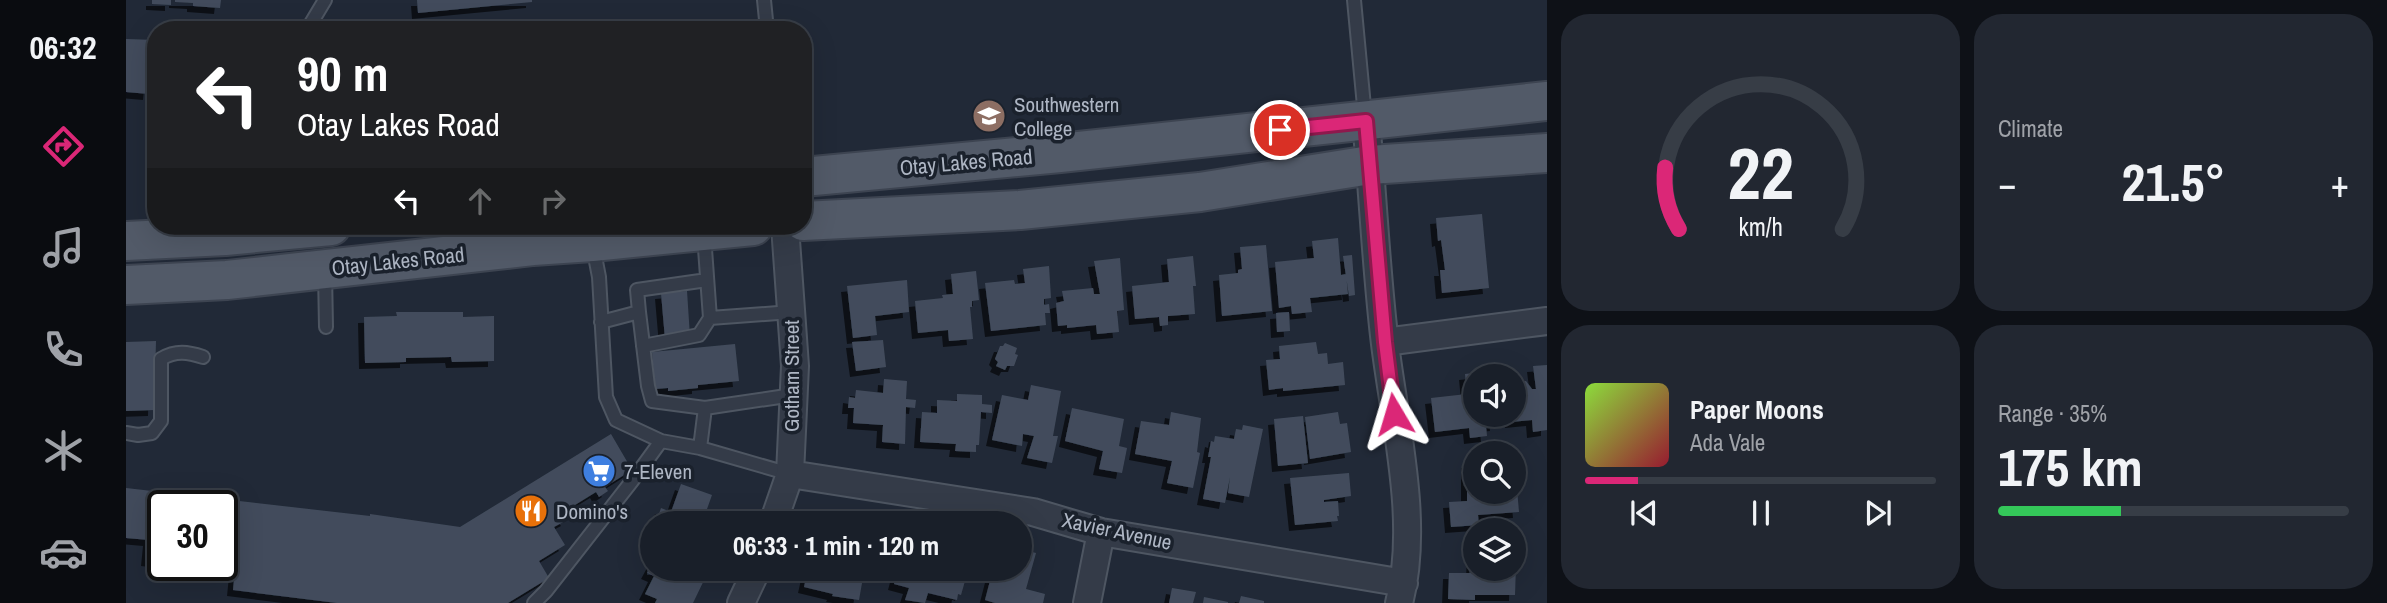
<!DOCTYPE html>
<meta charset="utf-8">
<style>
body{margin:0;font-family:"Archivo Narrow",sans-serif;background:#222731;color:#f1f3f6;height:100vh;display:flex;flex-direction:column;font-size:26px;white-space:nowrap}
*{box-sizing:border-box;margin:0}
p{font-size:23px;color:#9fa2a8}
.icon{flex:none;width:38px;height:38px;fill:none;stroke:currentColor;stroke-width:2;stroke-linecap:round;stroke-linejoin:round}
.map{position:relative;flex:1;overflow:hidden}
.side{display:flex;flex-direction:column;gap:14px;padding:14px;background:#0e1117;width:840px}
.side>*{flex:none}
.guide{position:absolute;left:21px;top:21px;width:665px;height:214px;border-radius:28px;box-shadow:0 7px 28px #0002,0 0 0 2px #373d46;background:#202124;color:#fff;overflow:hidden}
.controls{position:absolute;left:1337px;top:364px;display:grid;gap:14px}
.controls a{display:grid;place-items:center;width:63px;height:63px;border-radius:50%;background:#191f29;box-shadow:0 7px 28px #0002,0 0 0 2px #373d46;font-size:35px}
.speed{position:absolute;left:21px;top:490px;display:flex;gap:14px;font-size:35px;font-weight:700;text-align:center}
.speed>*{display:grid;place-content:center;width:91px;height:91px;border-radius:50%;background:#191f29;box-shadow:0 7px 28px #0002,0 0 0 2px #373d46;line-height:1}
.speed .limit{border:4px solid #111;border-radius:10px;background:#fff;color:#111}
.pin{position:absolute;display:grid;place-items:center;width:60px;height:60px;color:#fff;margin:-30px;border:4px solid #fff;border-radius:50%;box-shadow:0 2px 7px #0007}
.me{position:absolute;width:77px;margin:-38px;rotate:353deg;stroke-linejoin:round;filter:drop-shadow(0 0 5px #0008)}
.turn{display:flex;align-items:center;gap:24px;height:147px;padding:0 35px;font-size:32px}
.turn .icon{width:91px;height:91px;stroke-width:2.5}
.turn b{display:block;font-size:49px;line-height:60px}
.lanes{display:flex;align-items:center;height:66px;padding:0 35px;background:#0003;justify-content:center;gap:35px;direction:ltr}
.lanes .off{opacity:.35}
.big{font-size:52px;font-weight:700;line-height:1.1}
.side .widget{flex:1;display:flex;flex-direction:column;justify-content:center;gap:10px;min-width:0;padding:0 24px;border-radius:28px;background:#222731}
.side .dial{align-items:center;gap:0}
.dial svg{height:182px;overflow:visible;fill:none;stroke:#373d46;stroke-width:7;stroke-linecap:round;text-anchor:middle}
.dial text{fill:#f1f3f6;stroke:none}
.song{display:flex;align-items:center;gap:21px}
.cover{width:84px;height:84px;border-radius:10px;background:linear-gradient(135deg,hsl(90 70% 55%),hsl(350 70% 35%))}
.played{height:7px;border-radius:4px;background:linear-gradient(90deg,#db2777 15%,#373d46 15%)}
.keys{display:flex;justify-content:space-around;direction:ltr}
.heat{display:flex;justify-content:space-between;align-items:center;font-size:38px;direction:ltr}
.charge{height:10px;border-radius:5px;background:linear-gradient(90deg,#34c759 35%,#373d46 0)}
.side .tiles{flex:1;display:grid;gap:14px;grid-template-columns:repeat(2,1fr)}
.trip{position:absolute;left:514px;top:511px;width:392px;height:70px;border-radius:35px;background:#191f29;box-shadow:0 7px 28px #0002,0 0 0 2px #373d46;font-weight:700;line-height:70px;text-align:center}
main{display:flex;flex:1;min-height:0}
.menu{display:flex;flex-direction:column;width:126px;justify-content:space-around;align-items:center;background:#0a0c10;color:#9fa2a8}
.menu .icon{width:49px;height:49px}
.menu .on{color:#db2777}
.menu b{font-size:32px;color:#f1f3f6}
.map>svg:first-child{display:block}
.building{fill:#424c5c;filter:url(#shadow)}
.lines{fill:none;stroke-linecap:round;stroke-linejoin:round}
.service-casing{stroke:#4e5662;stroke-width:16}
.minor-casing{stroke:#4e5662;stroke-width:30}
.primary-casing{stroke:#3d4451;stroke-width:42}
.service{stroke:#343b48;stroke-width:12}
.minor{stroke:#343b48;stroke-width:26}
.primary{stroke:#525a68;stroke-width:38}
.route-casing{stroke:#8e194d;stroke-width:18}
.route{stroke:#db2777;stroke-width:12}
.labels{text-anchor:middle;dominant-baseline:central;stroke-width:7;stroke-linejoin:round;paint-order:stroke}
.poi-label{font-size:21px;fill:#aeb6c4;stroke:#1a212c;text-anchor:start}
.street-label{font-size:21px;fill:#aeb6c4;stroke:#1a212c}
</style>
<main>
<nav class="menu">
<b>06:32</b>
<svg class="icon on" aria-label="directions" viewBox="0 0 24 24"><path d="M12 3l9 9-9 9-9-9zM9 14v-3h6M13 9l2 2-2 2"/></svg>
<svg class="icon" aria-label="music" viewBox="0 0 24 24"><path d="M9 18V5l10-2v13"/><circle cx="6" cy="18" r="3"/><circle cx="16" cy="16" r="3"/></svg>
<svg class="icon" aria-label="phone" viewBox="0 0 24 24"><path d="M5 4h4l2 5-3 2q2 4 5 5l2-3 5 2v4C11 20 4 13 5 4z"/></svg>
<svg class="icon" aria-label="climate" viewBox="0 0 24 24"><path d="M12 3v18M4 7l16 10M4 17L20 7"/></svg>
<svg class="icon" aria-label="car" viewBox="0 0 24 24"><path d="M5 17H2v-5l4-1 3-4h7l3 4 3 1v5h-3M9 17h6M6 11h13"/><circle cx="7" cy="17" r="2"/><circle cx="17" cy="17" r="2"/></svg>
</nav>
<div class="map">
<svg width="1421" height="603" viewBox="0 0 1421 603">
<defs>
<filter id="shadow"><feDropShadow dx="-6" dy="6" stdDeviation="0" flood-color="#0009"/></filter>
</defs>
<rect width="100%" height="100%" fill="#212937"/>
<path class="building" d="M26 0H45V5L26 4Z
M49 0H95L94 8 67 6V3L49 2Z
M291 0H406V2L292 13Z
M0 39 30 40V71H28L27 84H24L23 94 0 92Z
M1356 214 1363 288 1316 293 1314 270H1319L1315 240 1312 241 1310 218Z
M1212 238 1215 275 1220 274 1222 294 1184 298 1186 312 1166 314 1165 306 1153 308 1149 262 1188 258 1186 241Z
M1140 245 1146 311 1096 316 1093 275 1112 273V270L1116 269 1114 247Z
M1226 255 1229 295 1223 296 1217 256Z
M1067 256 1070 286H1067L1069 314 1042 316V325L1034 326 1033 317 1009 319 1006 286 1043 282 1041 259Z
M994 258 998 310 991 311 993 332 971 334 970 325 941 328V325L932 326 930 303 938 301 936 291 967 288 968 294H974L968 261Z
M923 266 925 298 918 299V305L923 304 924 313H919L920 325 865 331 859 283 888 280 889 284 899 283 897 269Z
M850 271 853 300 846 301V307H844L847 339 823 341 822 330 792 333 789 301 817 298 816 295 827 294 825 274Z
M781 280 783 312 749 316 751 335 727 338 721 286Z
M561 291 564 337 539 339 535 293Z
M270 312H337V317L368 316V361L326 362 325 357 280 358V362L239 363 238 317 271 316Z
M1163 312 1164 331 1151 332 1150 313Z
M757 340 760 367 730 371 726 342Z
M30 341 28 410 0 411V342Z
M1190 342 1192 354 1201 353 1202 364 1217 362 1219 385 1157 391V388L1143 390 1140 360 1154 359 1153 346Z
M879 343 891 348 889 354 892 355 888 366H881L879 370 870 366 872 362 869 359 874 346H877Z
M609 344 613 381 572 385V388L542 391V388L529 389 526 352Z
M1421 365V430L1407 432 1406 420 1385 422 1384 415H1388V382L1400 381 1406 389H1410L1407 366Z
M1366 371V376H1349V415H1369L1370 425 1360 426 1361 436 1344 438 1343 428 1309 432 1305 398 1341 394 1339 374Z
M758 379 781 381 780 399 790 400 789 408 780 407 779 444 756 442 757 425 727 423 728 408H722L723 397 729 398 730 390 757 393Z
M905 385 935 391 927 436H932L926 463 901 458 908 436 897 434 896 446 866 440 876 395 902 400Z
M831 394 856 395V404L866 405V413L855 412 853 445H850V452L829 451 830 444 794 442 796 412 811 413V400L831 401Z
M946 408 998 419 993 446 1001 448 996 473 973 469 977 451 939 441Z
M1045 412 1075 418 1071 452 1074 453 1067 488 1041 483 1046 461 1009 454 1015 421 1043 425Z
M1212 412 1214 424 1221 423 1225 452 1184 459 1179 417Z
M1177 416 1182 463 1152 466 1148 419Z
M1117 425 1137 429 1123 497 1102 493 1104 477 1099 503 1077 499 1085 457H1082L1085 441 1088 442 1089 436 1108 439 1110 429 1116 430Z
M485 434 506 470 479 487 482 491 473 497 470 492 436 513 441 520 428 527 439 545 413 561 423 578 382 603H211L107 590 109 570 82 567 96 565V506H37V562L21 560 23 540 0 538V488L244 516V514L334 527Z
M1341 462H1349V492H1388L1391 489 1393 512 1352 515 1353 525 1325 527 1323 502 1341 501Z
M1223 473 1225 496 1198 500V502L1212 501 1213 516H1211L1212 521 1169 525 1164 478Z
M555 484 586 495 576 523H530L535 508 545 512Z
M1347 548H1349V569H1388V565H1390L1389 595H1349V600L1322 599 1323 573H1346Z
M894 549 910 553 900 589 919 594 917 603H869L859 600 867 569H894Z
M527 562V569H569L581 574 567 603H529L531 599 519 594 528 576 521 573Z
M682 569H731L729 582 736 583 733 600 706 596 707 594 678 587Z
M772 569H838L835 580 839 581 835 595 832 594 831 600 802 593 799 603 779 600 783 588 768 584Z
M1046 588 1070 592 1067 603H1043Z
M1115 596 1138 601V603H1113Z
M1078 597 1102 602V603H1077Z"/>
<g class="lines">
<defs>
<path id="service" d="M638 0 641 30
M1228 0 1239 117
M181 30 199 0
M578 235 584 318 665 312
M467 246 473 277 480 397 490 420 535 441 574 448 664 474
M199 273 200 327
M513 312 511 290 581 280
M475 322 513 312 522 386 526 401 579 408 667 395
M517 346 573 335 584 318
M0 433 12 435 26 433 35 421V359C50 350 62 352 77 357
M574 448 579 408
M408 603 420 591 506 481 535 441"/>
<path id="minor" d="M1240 121C1247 195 1250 270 1259 344 1269 425 1294 524 1273 603
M1259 342 1421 321
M664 474 907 512 975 532 1278 583
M647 523 664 474 669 366 659 226
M615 603 631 569
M961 603 975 532"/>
<path id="primary" d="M677 177 934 153 1421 101
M677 221 894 210 1074 192 1244 165 1421 153
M0 241 99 236 205 226
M0 285 101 280 407 246 466 242 627 226"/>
</defs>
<use href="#service" class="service-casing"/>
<use href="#minor" class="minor-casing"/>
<use href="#primary" class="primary-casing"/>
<use href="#service" class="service"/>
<use href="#minor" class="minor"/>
<use href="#primary" class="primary"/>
</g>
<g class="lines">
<defs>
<path id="route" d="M1154 130 1240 121 1259 342 1268 414"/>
</defs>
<use href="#route" class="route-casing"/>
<use href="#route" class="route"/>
</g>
<defs>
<symbol id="university-disc" viewBox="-11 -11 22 22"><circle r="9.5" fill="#8d6e63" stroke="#1a212c"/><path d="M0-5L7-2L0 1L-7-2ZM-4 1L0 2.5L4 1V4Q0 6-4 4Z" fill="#fff"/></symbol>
<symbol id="supermarket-disc" viewBox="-11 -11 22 22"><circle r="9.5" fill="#3f7fe0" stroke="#1a212c"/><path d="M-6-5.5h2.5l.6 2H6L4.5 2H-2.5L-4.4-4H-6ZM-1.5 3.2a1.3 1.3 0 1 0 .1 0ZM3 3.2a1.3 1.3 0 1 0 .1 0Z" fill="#fff"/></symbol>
<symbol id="restaurant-disc" viewBox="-11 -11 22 22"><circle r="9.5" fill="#e8710a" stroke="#1a212c"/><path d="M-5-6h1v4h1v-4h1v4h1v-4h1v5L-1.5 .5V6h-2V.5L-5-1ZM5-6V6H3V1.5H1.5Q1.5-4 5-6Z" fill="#fff"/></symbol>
</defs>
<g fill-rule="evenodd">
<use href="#university-disc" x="844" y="97" width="38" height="38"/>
<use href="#supermarket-disc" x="454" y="452" width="38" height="38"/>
<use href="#restaurant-disc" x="386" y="492" width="38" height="38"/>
</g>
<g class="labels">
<g class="poi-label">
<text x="888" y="104">Southwestern<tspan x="888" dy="24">College</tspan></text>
<text x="498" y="471">7-Eleven</text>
<text x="430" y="511">Domino's</text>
</g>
<g class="street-label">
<text transform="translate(840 162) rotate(-5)">Otay Lakes Road</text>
<text transform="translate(272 261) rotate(-6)">Otay Lakes Road</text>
<text transform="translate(665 376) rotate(-90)">Gotham Street</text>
<text transform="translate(991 531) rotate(12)">Xavier Avenue</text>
</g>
</g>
</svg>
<div class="controls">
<a><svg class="icon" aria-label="sound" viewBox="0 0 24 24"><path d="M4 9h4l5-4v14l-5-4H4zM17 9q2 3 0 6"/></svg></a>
<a><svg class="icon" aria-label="search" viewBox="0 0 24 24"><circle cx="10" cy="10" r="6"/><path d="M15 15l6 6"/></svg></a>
<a><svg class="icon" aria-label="layers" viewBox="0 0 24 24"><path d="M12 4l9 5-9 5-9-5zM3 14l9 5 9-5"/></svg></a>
</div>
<div class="speed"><div class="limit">30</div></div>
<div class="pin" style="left:1154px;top:130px;background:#d93025"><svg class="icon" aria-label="arrive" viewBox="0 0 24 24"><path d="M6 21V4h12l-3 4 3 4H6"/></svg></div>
<svg class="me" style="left:1268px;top:414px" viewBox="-20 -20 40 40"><path d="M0-17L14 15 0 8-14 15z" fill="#db2777" stroke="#fff" stroke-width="4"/></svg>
<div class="trip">06:33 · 1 min · 120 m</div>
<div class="guide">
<div class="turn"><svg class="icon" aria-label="left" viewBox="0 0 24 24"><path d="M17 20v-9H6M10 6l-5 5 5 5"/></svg><div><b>90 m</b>Otay Lakes Road</div></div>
<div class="lanes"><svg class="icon" aria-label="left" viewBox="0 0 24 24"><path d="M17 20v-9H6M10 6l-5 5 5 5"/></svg><svg class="icon off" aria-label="ahead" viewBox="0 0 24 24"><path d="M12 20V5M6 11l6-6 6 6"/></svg><svg class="icon off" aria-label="right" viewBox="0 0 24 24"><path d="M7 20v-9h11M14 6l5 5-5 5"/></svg></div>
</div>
</div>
<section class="side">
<div class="tiles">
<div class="widget dial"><svg viewBox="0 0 100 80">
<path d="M14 69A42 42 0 1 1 86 69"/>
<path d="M14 69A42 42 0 0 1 8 42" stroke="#db2777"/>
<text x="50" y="56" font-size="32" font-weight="700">22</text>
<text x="50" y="72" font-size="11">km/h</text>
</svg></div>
<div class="widget"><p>Climate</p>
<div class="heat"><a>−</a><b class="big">21.5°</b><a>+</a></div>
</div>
<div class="widget">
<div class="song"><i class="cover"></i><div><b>Paper Moons</b><p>Ada Vale</p></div></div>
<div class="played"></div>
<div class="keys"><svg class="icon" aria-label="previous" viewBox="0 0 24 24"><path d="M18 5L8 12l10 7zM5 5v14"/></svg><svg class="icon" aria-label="pause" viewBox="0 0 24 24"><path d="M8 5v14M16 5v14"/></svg><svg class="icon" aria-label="next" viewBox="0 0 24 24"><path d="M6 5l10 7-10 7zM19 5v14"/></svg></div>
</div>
<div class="widget"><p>Range · 35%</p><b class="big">175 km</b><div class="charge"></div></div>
</div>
</section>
</main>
